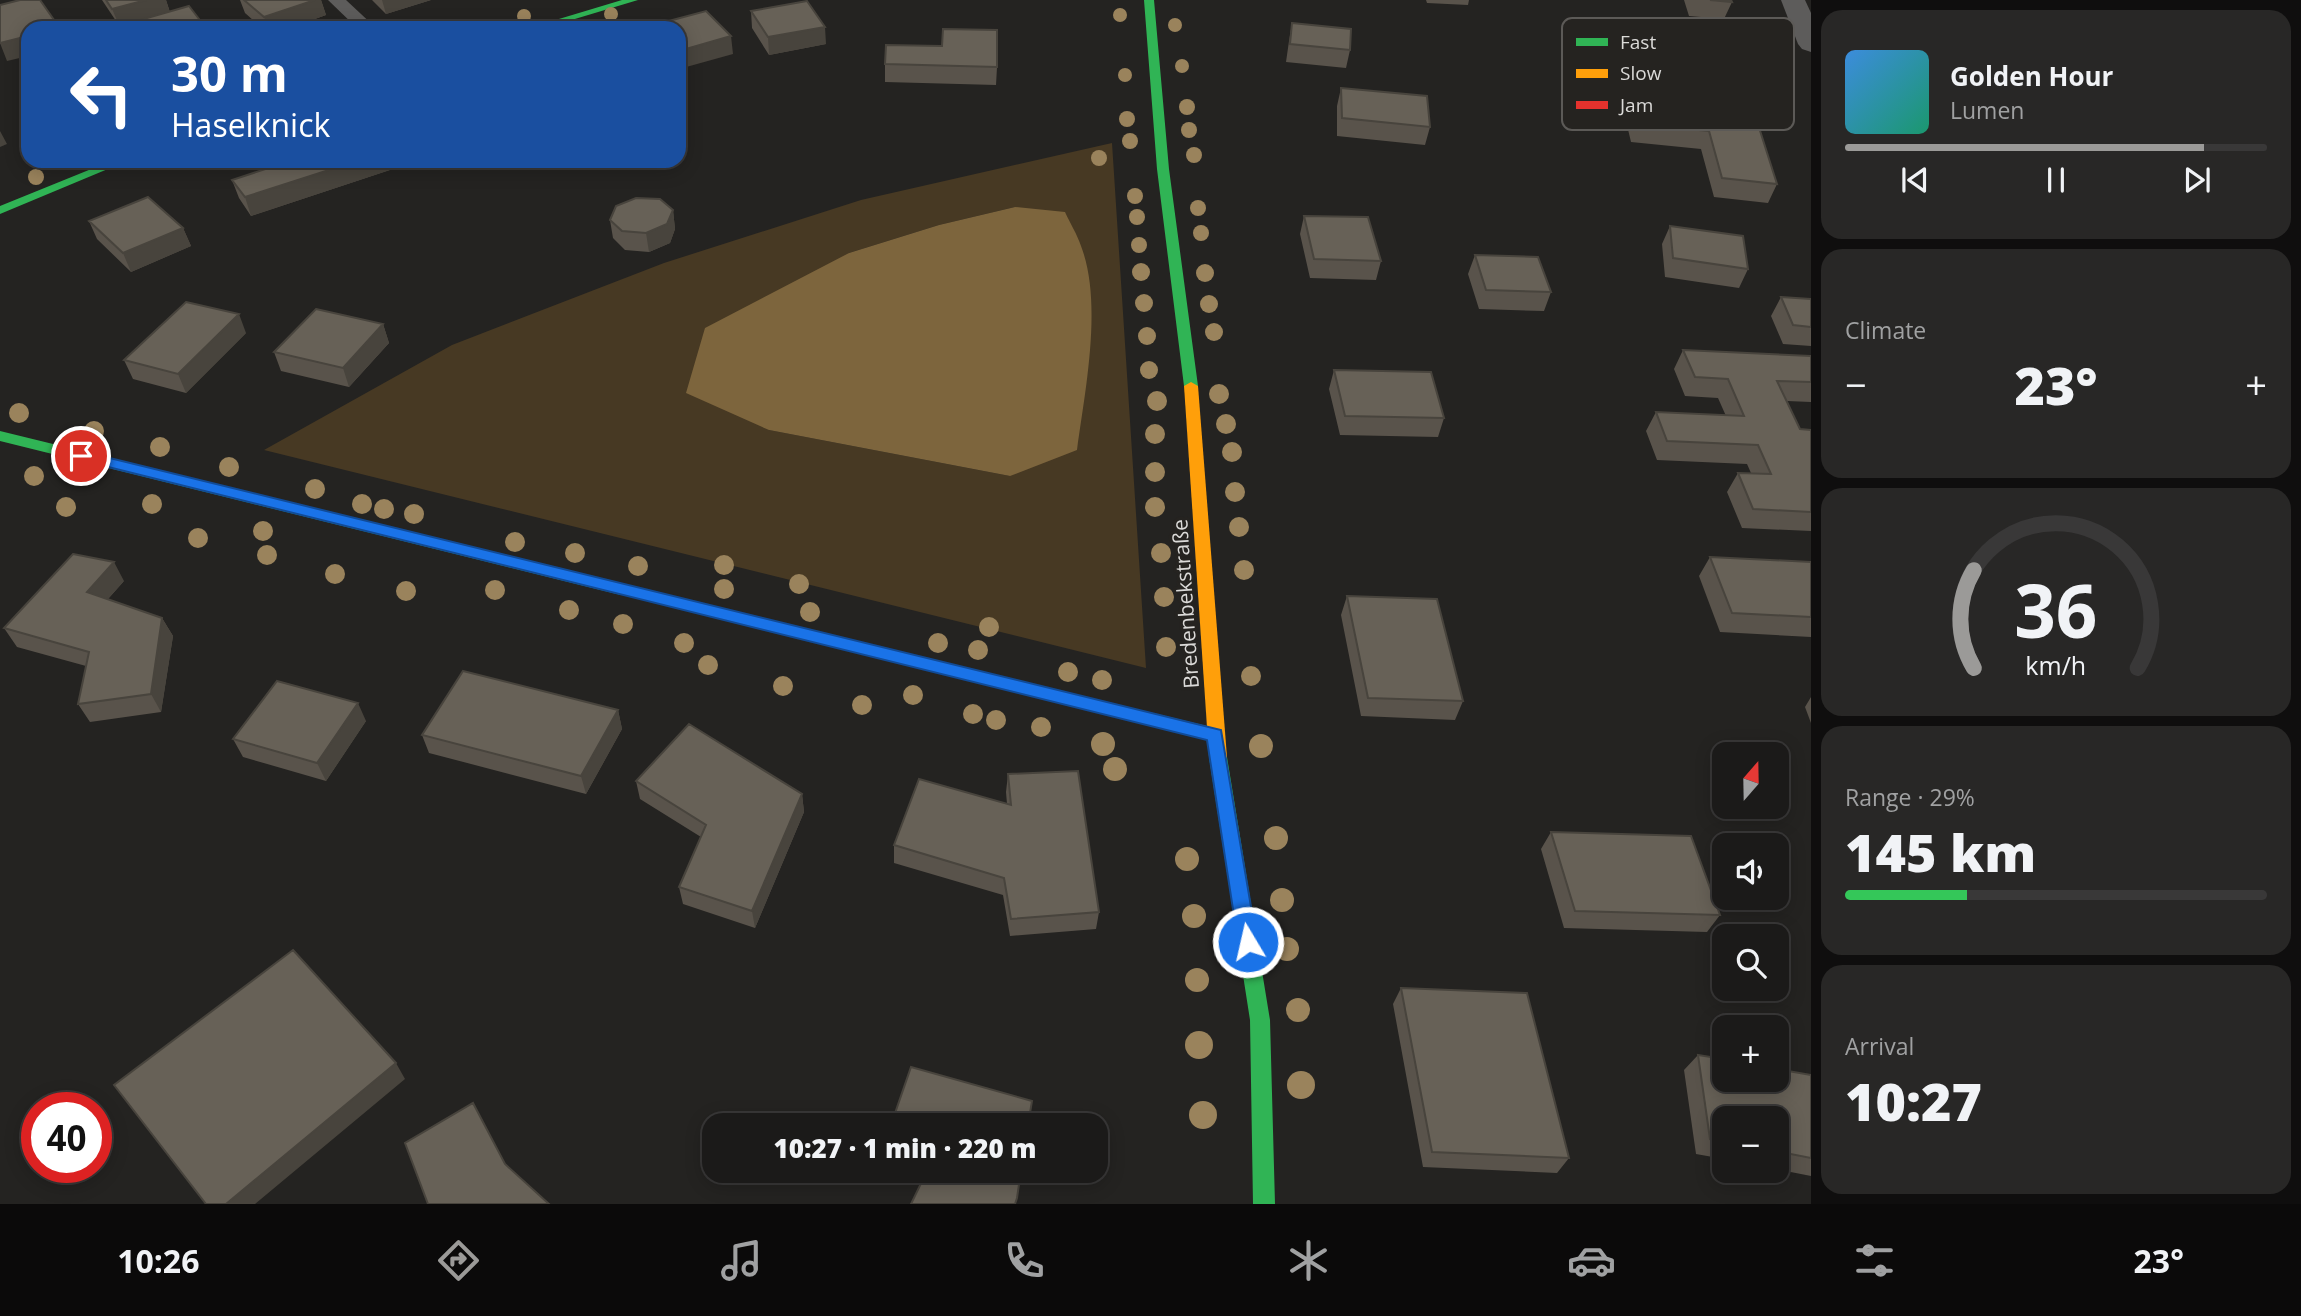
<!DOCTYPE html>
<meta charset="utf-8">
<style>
body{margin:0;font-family:"Open Sans",sans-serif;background:#282726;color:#f1f3f6;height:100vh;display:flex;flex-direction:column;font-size:26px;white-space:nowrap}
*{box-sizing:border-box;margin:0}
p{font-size:23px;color:#a0a1a2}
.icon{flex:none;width:38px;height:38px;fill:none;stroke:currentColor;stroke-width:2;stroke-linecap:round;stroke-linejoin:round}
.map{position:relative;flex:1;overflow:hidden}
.details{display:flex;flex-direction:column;gap:10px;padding:10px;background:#0f0e0e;width:490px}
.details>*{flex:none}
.hud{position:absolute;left:21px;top:21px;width:665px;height:147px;border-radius:21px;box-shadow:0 4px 18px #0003,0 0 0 2px #393838;background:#1a4fa0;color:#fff;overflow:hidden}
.needle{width:46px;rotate:20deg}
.fabs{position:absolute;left:1712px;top:742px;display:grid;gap:14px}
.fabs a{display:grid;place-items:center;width:77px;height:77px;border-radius:14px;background:#1b1a19;box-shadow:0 4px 18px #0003,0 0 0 2px #393838;font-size:35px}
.speed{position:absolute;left:21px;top:1092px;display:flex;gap:14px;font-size:35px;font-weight:700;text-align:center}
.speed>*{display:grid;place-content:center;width:91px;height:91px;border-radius:50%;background:#1b1a19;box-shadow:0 4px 18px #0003,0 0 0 2px #393838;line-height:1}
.speed .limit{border:10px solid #d22;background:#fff;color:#111}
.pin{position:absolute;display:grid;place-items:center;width:60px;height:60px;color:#fff;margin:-30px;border:4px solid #fff;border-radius:50%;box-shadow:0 2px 7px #0007}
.me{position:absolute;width:77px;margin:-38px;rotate:351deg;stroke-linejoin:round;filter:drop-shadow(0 0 5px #0008)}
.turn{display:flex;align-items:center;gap:24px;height:147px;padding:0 35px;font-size:32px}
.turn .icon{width:91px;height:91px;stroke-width:2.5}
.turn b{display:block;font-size:49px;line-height:60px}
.big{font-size:52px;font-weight:800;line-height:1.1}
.details .widget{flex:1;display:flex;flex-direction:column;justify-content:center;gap:10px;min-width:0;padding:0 24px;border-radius:21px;background:#282726}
.details .dial{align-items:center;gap:0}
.dial svg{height:182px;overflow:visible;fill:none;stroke:#393838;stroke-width:7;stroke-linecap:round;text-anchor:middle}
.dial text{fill:#f1f3f6;stroke:none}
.song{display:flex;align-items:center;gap:21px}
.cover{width:84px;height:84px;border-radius:10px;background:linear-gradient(135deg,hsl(210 70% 55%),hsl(160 70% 35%))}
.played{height:7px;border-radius:4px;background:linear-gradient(90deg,#9b9a98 85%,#393838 85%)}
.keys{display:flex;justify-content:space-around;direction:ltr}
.heat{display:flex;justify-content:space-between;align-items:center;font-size:38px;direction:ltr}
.charge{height:10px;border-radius:5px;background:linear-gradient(90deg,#34c759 29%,#393838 0)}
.trip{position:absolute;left:702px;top:1113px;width:406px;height:70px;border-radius:21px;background:#1b1a19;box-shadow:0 4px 18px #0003,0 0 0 2px #393838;font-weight:800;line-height:70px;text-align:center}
.dock{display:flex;height:112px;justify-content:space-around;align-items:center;background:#0b0a0a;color:#a0a1a2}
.dock .icon{width:49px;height:49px}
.dock .selected{color:#9b9a98}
.dock b{font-size:32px;color:#f1f3f6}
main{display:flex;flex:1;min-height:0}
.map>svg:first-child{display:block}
.green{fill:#473923;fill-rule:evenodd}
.water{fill:#7d653d}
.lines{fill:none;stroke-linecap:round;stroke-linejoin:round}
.lane{fill:#5d5c5b;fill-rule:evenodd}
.street{fill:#5d5c5b;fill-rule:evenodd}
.fast{fill:#30b455;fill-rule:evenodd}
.slow{fill:#ff9f0a;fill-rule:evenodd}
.jam{fill:#e5322d;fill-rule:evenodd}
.tree{fill:#9a835c}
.wall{fill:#59534b}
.shaded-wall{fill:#48443d}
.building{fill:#676157;stroke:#48443d;stroke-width:2}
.route{fill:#1a73e8;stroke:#114b97;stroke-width:2}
.labels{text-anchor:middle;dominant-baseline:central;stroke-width:7;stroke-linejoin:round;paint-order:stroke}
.street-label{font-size:21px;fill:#dbdad8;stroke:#252320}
.key{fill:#252320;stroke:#5c5a57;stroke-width:2}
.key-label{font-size:19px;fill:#dbdad8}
</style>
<main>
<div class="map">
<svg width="1811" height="1204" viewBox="0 0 1811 1204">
<rect width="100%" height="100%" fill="#242321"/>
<path class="green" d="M1112 143 1146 668 264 450 452 345 664 263 861 200ZM1015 207 1010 476 769 430 849 253 939 225Z"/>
<path class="water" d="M1015 207 1065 212C1070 223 1077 234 1081 246 1103 303 1085 391 1077 450L1010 476 769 430 686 393 705 328 849 253 939 225Z"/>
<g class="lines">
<path class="lane" d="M328 0H346L376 28H357Z"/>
<path class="street" d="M1781 0H1805L1811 13V52L1802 49 1798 44Z"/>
<path class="fast" d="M622 0H638L545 28H529Z
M1144 0H1154L1169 169 1198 386 1191 390 1184 386 1157 169Z
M111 161H127L0 214V206Z
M0 431 621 583 629 589 621 595 0 441Z
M946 663 1215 728 1221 730 1223 735 1221 740 1215 742 940 673 938 669 940 665Z
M1218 750 1224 752 1227 757 1270 1020 1275 1204H1253L1250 1020 1209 757 1212 752Z"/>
<path class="slow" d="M1191 382 1198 386 1227 757 1224 762 1218 764 1212 762 1209 757 1184 386Z"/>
<path class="jam" d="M621 583 946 663 952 665 954 669 952 673 946 675 615 593 613 589Z"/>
</g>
<g class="tree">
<circle cx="611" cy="14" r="7"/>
<circle cx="1120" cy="15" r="7"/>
<circle cx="524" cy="16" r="7"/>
<circle cx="1175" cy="25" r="7"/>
<circle cx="1787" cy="28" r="7"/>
<circle cx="1182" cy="66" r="7"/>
<circle cx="1125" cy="75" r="7"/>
<circle cx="1187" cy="107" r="8"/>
<circle cx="1127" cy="119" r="8"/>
<circle cx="1189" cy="130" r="8"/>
<circle cx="1130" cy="141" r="8"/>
<circle cx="1194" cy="155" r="8"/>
<circle cx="1099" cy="158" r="8"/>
<circle cx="36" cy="177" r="8"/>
<circle cx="1135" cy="196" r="8"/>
<circle cx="1198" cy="208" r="8"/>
<circle cx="1137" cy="217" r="8"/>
<circle cx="1201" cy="233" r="8"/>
<circle cx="1139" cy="245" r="8"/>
<circle cx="1141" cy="272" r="9"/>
<circle cx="1205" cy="273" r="9"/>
<circle cx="1144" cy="303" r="9"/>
<circle cx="1209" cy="304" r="9"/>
<circle cx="1214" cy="332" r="9"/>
<circle cx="1147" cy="336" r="9"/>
<circle cx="1149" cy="370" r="9"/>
<circle cx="1219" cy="394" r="10"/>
<circle cx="1157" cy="401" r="10"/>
<circle cx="19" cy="413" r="10"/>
<circle cx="1226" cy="424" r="10"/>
<circle cx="94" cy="431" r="10"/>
<circle cx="1155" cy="434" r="10"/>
<circle cx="160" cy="447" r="10"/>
<circle cx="1232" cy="452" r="10"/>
<circle cx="229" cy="467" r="10"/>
<circle cx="1155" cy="472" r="10"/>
<circle cx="34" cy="476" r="10"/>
<circle cx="315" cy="489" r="10"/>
<circle cx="1235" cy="492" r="10"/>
<circle cx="152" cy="504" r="10"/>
<circle cx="362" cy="504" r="10"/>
<circle cx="66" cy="507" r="10"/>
<circle cx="1155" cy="507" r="10"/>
<circle cx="384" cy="509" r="10"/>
<circle cx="414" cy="514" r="10"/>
<circle cx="1239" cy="527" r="10"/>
<circle cx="263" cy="531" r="10"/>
<circle cx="198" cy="538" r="10"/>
<circle cx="515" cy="542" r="10"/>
<circle cx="575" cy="553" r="10"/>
<circle cx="1161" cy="553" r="10"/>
<circle cx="267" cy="555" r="10"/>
<circle cx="724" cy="565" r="10"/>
<circle cx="638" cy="566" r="10"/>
<circle cx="1244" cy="570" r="10"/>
<circle cx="335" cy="574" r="10"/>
<circle cx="799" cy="584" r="10"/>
<circle cx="724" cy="589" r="10"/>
<circle cx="495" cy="590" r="10"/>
<circle cx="406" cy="591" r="10"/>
<circle cx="1164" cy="597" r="10"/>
<circle cx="569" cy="610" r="10"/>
<circle cx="810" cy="612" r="10"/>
<circle cx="623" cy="624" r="10"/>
<circle cx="989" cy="627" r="10"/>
<circle cx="684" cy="643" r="10"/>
<circle cx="938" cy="643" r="10"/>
<circle cx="1166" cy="647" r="10"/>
<circle cx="978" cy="650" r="10"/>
<circle cx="708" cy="665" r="10"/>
<circle cx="1068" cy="672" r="10"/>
<circle cx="1251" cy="676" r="10"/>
<circle cx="1102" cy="680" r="10"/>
<circle cx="783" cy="686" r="10"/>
<circle cx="913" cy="695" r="10"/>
<circle cx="862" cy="705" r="10"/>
<circle cx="973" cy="714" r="10"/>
<circle cx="996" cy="720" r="10"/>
<circle cx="1041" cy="727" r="10"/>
<circle cx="1103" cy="744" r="12"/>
<circle cx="1261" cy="746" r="12"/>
<circle cx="1115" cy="769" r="12"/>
<circle cx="1276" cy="838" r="12"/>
<circle cx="1187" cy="859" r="12"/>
<circle cx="1282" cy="900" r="12"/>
<circle cx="1194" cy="916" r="12"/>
<circle cx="1287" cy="949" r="12"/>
<circle cx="1197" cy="980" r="12"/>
<circle cx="1298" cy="1010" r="12"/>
<circle cx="1199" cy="1045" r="14"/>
<circle cx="1301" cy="1085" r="14"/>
<circle cx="1203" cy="1115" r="14"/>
</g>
<path class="wall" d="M102 0H166L170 12 206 28H135L133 23 120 27Z
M240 0H321L326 15 290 28H262L245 13Z
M372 0H431L386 14Z
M1426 0H1469L1468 5 1427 3Z
M1684 0H1731L1732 2 1724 19 1689 16Z
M751 11 826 44 769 55 752 28Z
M1292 23 1350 50 1346 68 1286 62 1289 41Z
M1676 38 1755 88 1747 106 1680 99 1669 55Z
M885 64 997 67 996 85 885 82Z
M1341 88 1430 127 1425 145 1337 136V106Z
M1633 103 1755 115 1777 184 1768 203 1714 197 1701 149 1631 142 1626 121Z
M290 161H404L405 165 251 216 239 198 232 180Z
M673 210 675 229 670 243 649 252 625 250 613 238 610 220Z
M1304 216 1381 261 1376 280 1310 278 1300 234Z
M89 221 183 228 191 246 131 272 97 239Z
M1670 226 1748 269 1739 288 1665 277 1662 244Z
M1475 255 1551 292 1544 311 1479 309 1468 274Z
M1781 297 1811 299V346L1783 344 1771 316Z
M383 324 389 343 349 387 281 371 274 352Z
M246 333 186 393 133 379 124 360Z
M1683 350 1811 356V402L1787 401 1800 429 1811 430V531L1742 528 1727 492 1738 473H1751L1747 464 1657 460 1646 431 1656 412 1726 416 1718 398 1685 396 1674 369Z
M1334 370 1444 418 1438 437 1340 435 1329 389Z
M1710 557 1811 562V637L1720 632 1699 576Z
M124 581 108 599 162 618 173 636 161 712 90 722 78 704 86 666 17 647 4 628Z
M1347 596 1463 701 1455 720 1361 716 1341 615Z
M1811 697V723L1805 707Z
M618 710 622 729 586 794 429 753 422 735Z
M366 721 326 781 243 757 233 739Z
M1008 774 1099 912 1096 929 1010 936 1003 895 894 863V845L1007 804 1006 792Z
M636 781 802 794 804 812 755 928 683 904 679 887 701 837 640 799Z
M1551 832 1720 915 1707 932 1564 928 1541 849Z
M1401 988 1569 1158 1557 1173 1423 1167 1393 1004Z
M1698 1055 1811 1075V1176L1776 1169V1118H1724V1159L1696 1154 1684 1070Z"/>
<path class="shaded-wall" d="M146 0H166L170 13 120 27 112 9Z
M315 0H321L326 15 290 28H268L264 17Z
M382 0H431L386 14Z
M825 27 826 44 769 55 768 37Z
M28 36V56L7 61 0 43Z
M731 36 733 54 679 69V51Z
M0 131 7 144 0 147Z
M357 161H404L405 165 251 216 245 197Z
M673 210 675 229 670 243 649 252 646 233Z
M183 228 191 246 131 272 123 253Z
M239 314 246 333 186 393 178 374Z
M383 324 389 343 349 387 343 368Z
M114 562 124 581 98 610 87 592Z
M162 618 173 636 161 712 151 694Z
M358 703 366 721 326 781 317 763Z
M618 710 622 729 586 794 581 776Z
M802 794 804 812 755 928 752 911Z
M396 1063 405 1079 255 1204H226Z"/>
<path class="building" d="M20 0H40L59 27 28 28V36L0 43V5Z
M106 0H146L112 9Z
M244 0H315L264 17Z
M1710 0H1731L1732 2Z
M807 1 825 27 768 37 751 11Z
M189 6 206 28H137L133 22Z
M706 11 731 36 679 51V28H651L650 26Z
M1292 23 1351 29 1350 50 1290 44Z
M943 29 997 30V67L885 64 886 45 942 46Z
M1341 88 1427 96 1430 127 1342 118Z
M1633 103 1755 115 1777 184 1722 178 1709 131 1638 124Z
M290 161H357L245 197 232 180Z
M148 197 183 228 123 253 89 221Z
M636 198 660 199 673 210 667 224 646 233 622 231 610 220 616 206Z
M1304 216 1368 217 1381 261 1314 259Z
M1670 226 1743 236 1748 269 1673 258Z
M1475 255 1538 257 1551 292 1486 290Z
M1781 297 1811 299V327L1793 325Z
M186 302 239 314 178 374 124 360Z
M316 309 383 324 343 368 274 352Z
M1683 350 1811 356V382L1777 381 1800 429 1811 430V512L1753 509 1738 473 1771 474 1758 445 1667 441 1656 412 1744 416 1728 379 1695 377Z
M1334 370 1431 372 1444 418 1345 416Z
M73 554 114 562 87 592 162 618 151 694 78 704 89 652 4 628Z
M1710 557 1811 562V617L1732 613Z
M1347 596 1437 599 1463 701 1368 698Z
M463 671 618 710 581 776 422 735Z
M277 681 358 703 317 763 233 739Z
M689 724 802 794 752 911 679 887 706 825 636 781Z
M1078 771 1099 912 1011 919 1004 878 894 845 919 779 1011 805 1008 774Z
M1551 832 1691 836 1720 915 1575 911Z
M293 950 396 1063 226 1204H206L114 1085Z
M1401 988 1527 993 1569 1158 1432 1152Z
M1698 1055 1724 1059V1080H1776V1069L1811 1075V1158L1776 1151V1118H1724V1141L1710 1139Z
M911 1067 1032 1101 1028 1125H900L892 1122Z
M473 1103 505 1164 549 1204H428L405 1143Z
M927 1171H1021L1017 1198 1015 1204H911Z"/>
<path class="route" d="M81 451 1221 730 1257 942 1255 948 1248 951 1241 948 1238 942 1207 740 76 459 74 456Z"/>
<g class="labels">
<g class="street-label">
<text transform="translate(1185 604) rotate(-94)">Bredenbekstraße</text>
</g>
</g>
<rect x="1562" y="18" width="232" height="112" rx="10" class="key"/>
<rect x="1576" y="38" width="32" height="8" fill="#30b455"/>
<rect x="1576" y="69" width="32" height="9" fill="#ff9f0a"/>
<rect x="1576" y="101" width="32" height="8" fill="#e5322d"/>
<g class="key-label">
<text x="1620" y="49">Fast</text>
<text x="1620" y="80">Slow</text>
<text x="1620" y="112">Jam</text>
</g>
</svg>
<div class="fabs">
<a><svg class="needle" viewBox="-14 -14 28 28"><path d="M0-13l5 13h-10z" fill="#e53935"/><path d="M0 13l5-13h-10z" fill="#a0a1a2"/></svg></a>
<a><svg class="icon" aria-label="sound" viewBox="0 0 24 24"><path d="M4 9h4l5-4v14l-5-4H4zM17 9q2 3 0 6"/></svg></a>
<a><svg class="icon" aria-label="search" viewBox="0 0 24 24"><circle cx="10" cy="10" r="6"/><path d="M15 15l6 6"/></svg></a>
<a>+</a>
<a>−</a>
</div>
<div class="speed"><div class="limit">40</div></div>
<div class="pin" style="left:81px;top:456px;background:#d93025"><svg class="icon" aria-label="arrive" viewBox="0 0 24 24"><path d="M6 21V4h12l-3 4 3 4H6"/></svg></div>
<svg class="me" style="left:1248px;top:942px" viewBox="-20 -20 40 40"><circle r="17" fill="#1a73e8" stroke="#fff" stroke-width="3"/><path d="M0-11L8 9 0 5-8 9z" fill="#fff"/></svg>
<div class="trip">10:27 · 1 min · 220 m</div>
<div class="hud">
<div class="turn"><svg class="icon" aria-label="left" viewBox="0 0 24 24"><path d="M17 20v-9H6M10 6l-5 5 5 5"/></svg><div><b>30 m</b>Haselknick</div></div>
</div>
</div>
<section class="details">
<div class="widget">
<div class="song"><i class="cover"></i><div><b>Golden Hour</b><p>Lumen</p></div></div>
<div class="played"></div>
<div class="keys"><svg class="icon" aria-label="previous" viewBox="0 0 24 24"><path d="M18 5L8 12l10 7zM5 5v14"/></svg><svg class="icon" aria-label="pause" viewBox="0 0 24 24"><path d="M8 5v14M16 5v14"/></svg><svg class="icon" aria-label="next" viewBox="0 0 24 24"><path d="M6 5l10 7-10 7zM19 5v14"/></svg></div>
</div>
<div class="widget"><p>Climate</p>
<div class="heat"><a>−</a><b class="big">23°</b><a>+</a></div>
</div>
<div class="widget dial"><svg viewBox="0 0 100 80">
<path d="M14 69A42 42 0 1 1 86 69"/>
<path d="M14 69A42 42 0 0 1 14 26" stroke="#9b9a98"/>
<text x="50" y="56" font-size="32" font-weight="700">36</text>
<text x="50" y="72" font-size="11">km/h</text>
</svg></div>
<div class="widget"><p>Range · 29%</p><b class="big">145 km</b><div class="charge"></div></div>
<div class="widget"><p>Arrival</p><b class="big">10:27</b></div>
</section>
</main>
<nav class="dock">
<b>10:26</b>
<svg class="icon selected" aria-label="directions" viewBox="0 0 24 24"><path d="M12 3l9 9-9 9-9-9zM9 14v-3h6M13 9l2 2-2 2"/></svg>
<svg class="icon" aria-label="music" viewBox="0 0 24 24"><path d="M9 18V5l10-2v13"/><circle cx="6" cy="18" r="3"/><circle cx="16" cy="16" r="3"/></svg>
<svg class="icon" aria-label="phone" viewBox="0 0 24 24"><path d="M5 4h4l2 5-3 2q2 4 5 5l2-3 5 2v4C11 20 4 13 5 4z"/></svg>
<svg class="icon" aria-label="climate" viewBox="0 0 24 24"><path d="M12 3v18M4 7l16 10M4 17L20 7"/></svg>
<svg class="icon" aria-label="car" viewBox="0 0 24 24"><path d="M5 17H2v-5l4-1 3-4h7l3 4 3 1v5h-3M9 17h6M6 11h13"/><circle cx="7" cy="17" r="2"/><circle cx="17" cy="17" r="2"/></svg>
<svg class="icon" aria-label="filters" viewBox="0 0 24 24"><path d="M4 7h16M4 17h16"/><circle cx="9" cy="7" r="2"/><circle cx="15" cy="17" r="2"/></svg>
<b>23°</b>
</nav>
